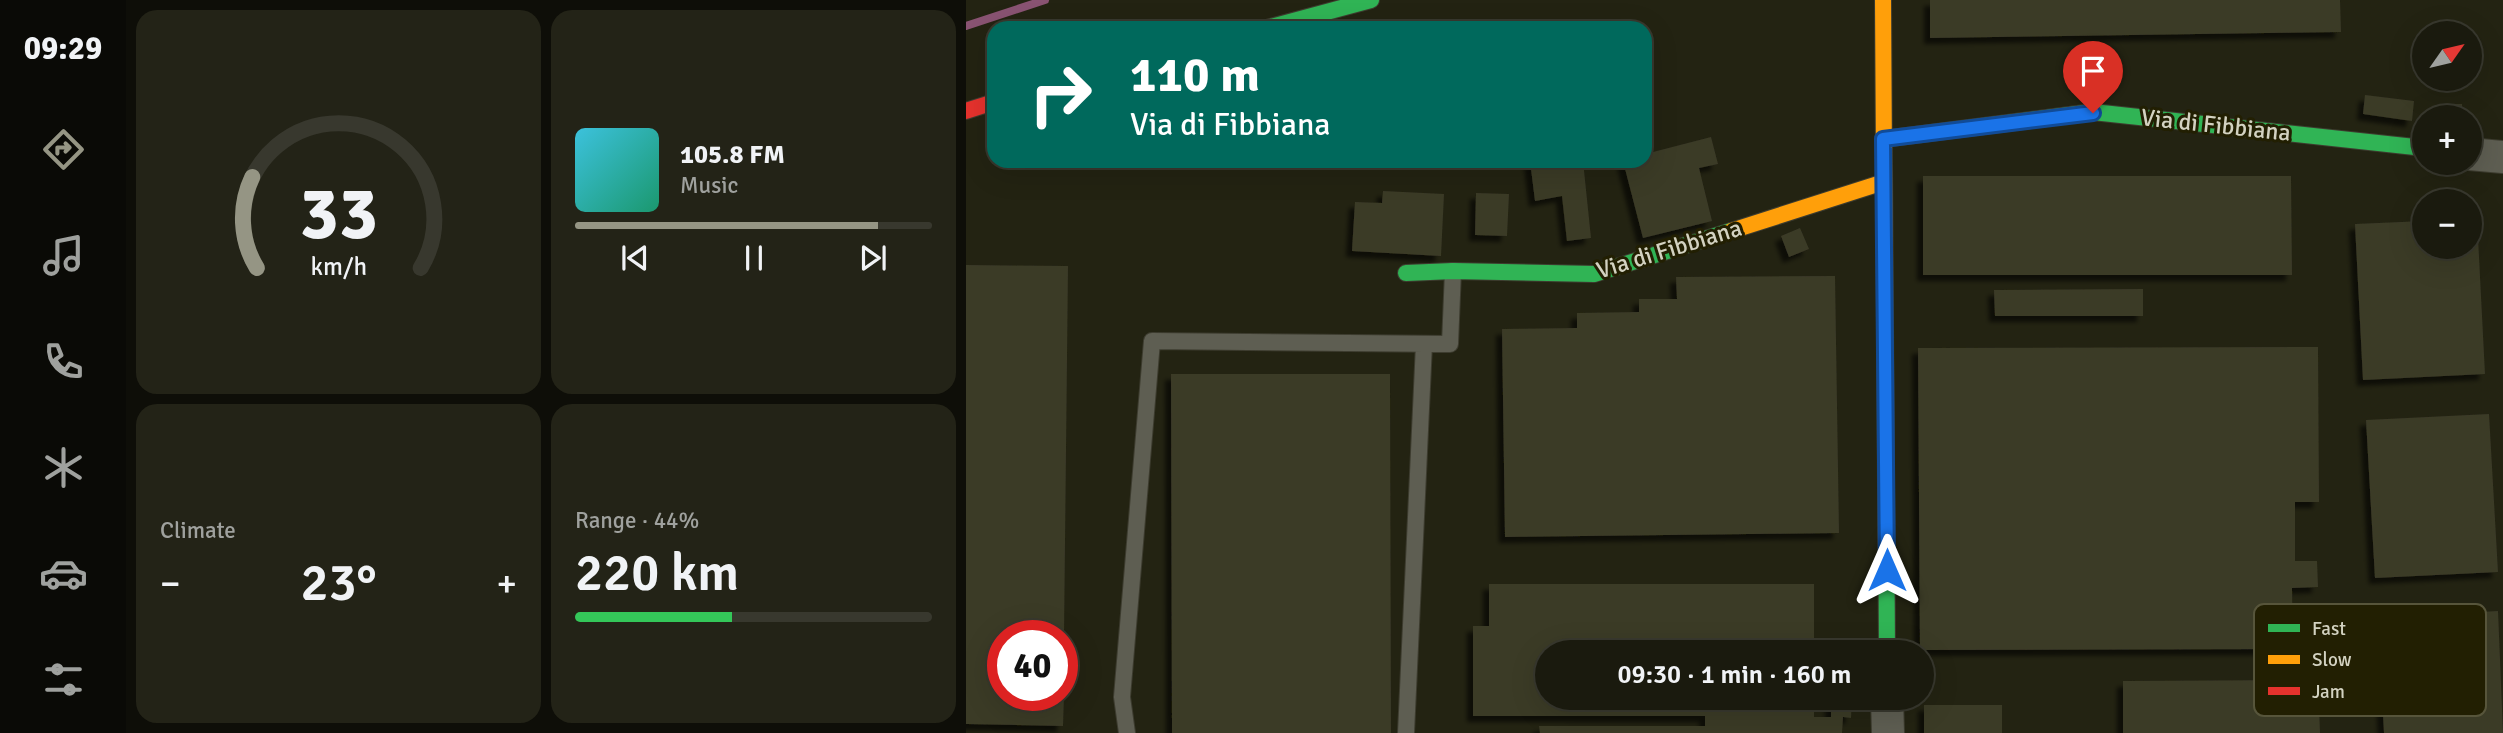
<!DOCTYPE html>
<meta charset="utf-8">
<style>
body{margin:0;font-family:Signika,sans-serif;background:#232317;color:#f1f3f6;height:100vh;display:flex;flex-direction:column;font-size:26px;white-space:nowrap}
*{box-sizing:border-box;margin:0}
p{font-size:23px;color:#9fa19e}
.icon{flex:none;width:38px;height:38px;fill:none;stroke:currentColor;stroke-width:2;stroke-linecap:round;stroke-linejoin:round}
.map{position:relative;flex:1;overflow:hidden}
.panel{display:flex;flex-direction:column;gap:10px;padding:10px;background:#0e0e08;width:840px}
.panel>*{flex:none}
.top-card{position:absolute;left:21px;top:21px;width:665px;height:147px;border-radius:21px;box-shadow:0 7px 28px #0002,0 0 0 2px #38382e;background:#00695c;color:#fff;overflow:hidden}
.needle{width:46px;rotate:56deg}
.buttons{position:absolute;left:1446px;top:21px;display:grid;gap:14px}
.buttons a{display:grid;place-items:center;width:70px;height:70px;border-radius:50%;background:#1a1a0e;box-shadow:0 7px 28px #0002,0 0 0 2px #38382e;font-size:35px}
.speed{position:absolute;left:21px;top:620px;display:flex;gap:14px;font-size:35px;font-weight:700;text-align:center}
.speed>*{display:grid;place-content:center;width:91px;height:91px;border-radius:50%;background:#1a1a0e;box-shadow:0 7px 28px #0002,0 0 0 2px #38382e;line-height:1}
.speed .limit{border:10px solid #d22;background:#fff;color:#111}
.pin{position:absolute;display:grid;place-items:center;width:60px;height:60px;color:#fff;margin:-72px -30px;border-radius:50% 50% 50% 0;rotate:-45deg;box-shadow:0 0 7px #0007}
.pin .icon{rotate:45deg}
.me{position:absolute;width:77px;margin:-38px;rotate:0deg;stroke-linejoin:round;filter:drop-shadow(0 0 5px #0008)}
.turn{display:flex;align-items:center;gap:24px;height:147px;padding:0 28px;font-size:32px}
.turn .icon{width:91px;height:91px;stroke-width:2.5}
.turn b{display:block;font-size:49px;line-height:60px}
.big{font-size:52px;font-weight:600;line-height:1.1}
.panel .card{flex:1;display:flex;flex-direction:column;justify-content:center;gap:10px;min-width:0;padding:0 24px;border-radius:21px;background:#232317}
.panel .dial{align-items:center;gap:0}
.dial svg{height:182px;overflow:visible;fill:none;stroke:#38382e;stroke-width:7;stroke-linecap:round;text-anchor:middle}
.dial text{fill:#f1f3f6;stroke:none}
.song{display:flex;align-items:center;gap:21px}
.cover{width:84px;height:84px;border-radius:10px;background:linear-gradient(135deg,hsl(190 70% 55%),hsl(160 70% 35%))}
.played{height:7px;border-radius:4px;background:linear-gradient(90deg,#959584 85%,#38382e 85%)}
.keys{display:flex;justify-content:space-around;direction:ltr}
.heat{display:flex;justify-content:space-between;align-items:center;font-size:38px;direction:ltr}
.charge{height:10px;border-radius:5px;background:linear-gradient(90deg,#34c759 44%,#38382e 0)}
.panel .tiles{flex:1;display:grid;gap:10px;grid-template-columns:repeat(2,1fr)}
.trip{position:absolute;left:569px;top:640px;width:399px;height:70px;border-radius:35px;background:#1a1a0e;box-shadow:0 7px 28px #0002,0 0 0 2px #38382e;font-weight:600;line-height:70px;text-align:center}
main{display:flex;flex:1;min-height:0}
.tab-bar{display:flex;flex-direction:column;width:126px;justify-content:space-around;align-items:center;background:#0a0a06;color:#9fa19e}
.tab-bar .icon{width:49px;height:49px}
.tab-bar .selected{color:#959584}
.tab-bar b{font-size:32px;color:#f1f3f6}
.map>svg:first-child{display:block}
.lines{fill:none;stroke-linecap:round;stroke-linejoin:round}
.stream{stroke:#895372;stroke-width:8}
.building{fill:#3b3a28;filter:url(#shadow)}
.lane-casing{stroke:#3d3c2f;stroke-width:18}
.street-casing{stroke:#3d3c2f;stroke-width:34}
.fast-casing{stroke:#3d3c2f;stroke-width:18}
.slow-casing{stroke:#3d3c2f;stroke-width:18}
.jam-casing{stroke:#3d3c2f;stroke-width:18}
.lane{stroke:#5e5e52;stroke-width:16}
.street{stroke:#5e5e52;stroke-width:32}
.fast{stroke:#30b455;stroke-width:16}
.slow{stroke:#ff9f0a;stroke-width:16}
.jam{stroke:#e5322d;stroke-width:16}
.route-casing{stroke:#114b97;stroke-width:18}
.route{stroke:#1a73e8;stroke-width:12}
.labels{text-anchor:middle;dominant-baseline:central;stroke-width:6;stroke-linejoin:round;paint-order:stroke}
.street-label{font-size:24px;fill:#d3d2c1;stroke:#221f02}
.key{fill:#221f02;stroke:#57553b;stroke-width:2}
.key-label{font-size:19px;fill:#d3d2c1}
</style>
<main>
<nav class="tab-bar">
<b>09:29</b>
<svg class="icon selected" aria-label="directions" viewBox="0 0 24 24"><path d="M12 3l9 9-9 9-9-9zM9 14v-3h6M13 9l2 2-2 2"/></svg>
<svg class="icon" aria-label="music" viewBox="0 0 24 24"><path d="M9 18V5l10-2v13"/><circle cx="6" cy="18" r="3"/><circle cx="16" cy="16" r="3"/></svg>
<svg class="icon" aria-label="phone" viewBox="0 0 24 24"><path d="M5 4h4l2 5-3 2q2 4 5 5l2-3 5 2v4C11 20 4 13 5 4z"/></svg>
<svg class="icon" aria-label="climate" viewBox="0 0 24 24"><path d="M12 3v18M4 7l16 10M4 17L20 7"/></svg>
<svg class="icon" aria-label="car" viewBox="0 0 24 24"><path d="M5 17H2v-5l4-1 3-4h7l3 4 3 1v5h-3M9 17h6M6 11h13"/><circle cx="7" cy="17" r="2"/><circle cx="17" cy="17" r="2"/></svg>
<svg class="icon" aria-label="filters" viewBox="0 0 24 24"><path d="M4 7h16M4 17h16"/><circle cx="9" cy="7" r="2"/><circle cx="15" cy="17" r="2"/></svg>
</nav>
<section class="panel">
<div class="tiles">
<div class="card dial"><svg viewBox="0 0 100 80">
<path d="M14 69A42 42 0 1 1 86 69"/>
<path d="M14 69A42 42 0 0 1 12 29" stroke="#959584"/>
<text x="50" y="56" font-size="32" font-weight="700">33</text>
<text x="50" y="72" font-size="11">km/h</text>
</svg></div>
<div class="card">
<div class="song"><i class="cover"></i><div><b>105.8 FM</b><p>Music</p></div></div>
<div class="played"></div>
<div class="keys"><svg class="icon" aria-label="previous" viewBox="0 0 24 24"><path d="M18 5L8 12l10 7zM5 5v14"/></svg><svg class="icon" aria-label="pause" viewBox="0 0 24 24"><path d="M8 5v14M16 5v14"/></svg><svg class="icon" aria-label="next" viewBox="0 0 24 24"><path d="M6 5l10 7-10 7zM19 5v14"/></svg></div>
</div>
<div class="card"><p>Climate</p>
<div class="heat"><a>−</a><b class="big">23°</b><a>+</a></div>
</div>
<div class="card"><p>Range · 44%</p><b class="big">220 km</b><div class="charge"></div></div>
</div>
</section>
<div class="map">
<svg width="1537" height="733" viewBox="0 0 1537 733">
<defs>
<filter id="shadow"><feDropShadow dx="-6" dy="6" stdDeviation="2" flood-color="#0009"/></filter>
</defs>
<rect width="100%" height="100%" fill="#232312"/>
<g class="lines">
<path class="stream" d="M0 26 79 0"/>
</g>
<path class="building" d="M964 0H1374L1375 32 964 38Z
M1399 95 1448 101 1446 121 1397 114Z
M1473 104H1496V117H1474Z
M679 122 687 152 745 137 752 164 733 168 746 221 677 238 657 161H679Z
M564 161H617L625 238 601 241 596 196 569 201Z
M957 176H1325L1326 275H957Z
M417 191 478 194 475 256 386 251 389 202 416 203Z
M510 193 543 194 541 236 509 235Z
M1503 218H1511L1519 374 1397 380 1389 224 1458 221V247H1503Z
M834 228 843 249 823 257 815 236Z
M0 265 102 266 98 635H37V695H98L97 726 0 724Z
M869 276 873 533 539 537 536 329 611 328V313L673 312V299H711L710 277Z
M1177 289V316H1029L1028 290Z
M1352 347 1353 502H1329V561H1351L1352 587 1326 588 1327 649 954 650 952 348Z
M205 374H424L425 733H206Z
M1523 414 1532 572 1409 578 1400 420Z
M523 584H848V653H581V698H848V717H865V698H886L885 718 877 717 876 733H574L573 726H739V716H507V626H523Z
M1532 611 1537 733H1418L1412 618Z
M1352 680 1354 733H1157V681Z
M958 705H1036V733H958Z"/>
<g class="lines">
<defs>
<path id="lane" d="M161 733 156 697 186 341 484 344 487 271
M440 733 458 344"/>
<path id="street" d="M1503 154 1537 157
M921 698 922 733"/>
<path id="fast" d="M301 28 405 0
M917 139 1127 112 1458 148
M440 273 487 271 628 274 765 231
M919 323 921 653"/>
<path id="slow" d="M917 0 919 323
M765 231 918 182"/>
<path id="jam" d="M0 111 28 102"/>
</defs>
<use href="#lane" class="lane-casing"/>
<use href="#street" class="street-casing"/>
<use href="#fast" class="fast-casing"/>
<use href="#slow" class="slow-casing"/>
<use href="#jam" class="jam-casing"/>
<use href="#lane" class="lane"/>
<use href="#street" class="street"/>
<use href="#fast" class="fast"/>
<use href="#slow" class="slow"/>
<use href="#jam" class="jam"/>
</g>
<g class="lines">
<defs>
<path id="route" d="M921 570 917 139 1127 113"/>
</defs>
<use href="#route" class="route-casing"/>
<use href="#route" class="route"/>
</g>
<g class="labels">
<g class="street-label">
<text transform="translate(1250 125) rotate(6)">Via di Fibbiana</text>
<text transform="translate(703 249) rotate(-17)">Via di Fibbiana</text>
</g>
</g>
<rect x="1288" y="604" width="232" height="112" rx="10" class="key"/>
<rect x="1302" y="624" width="32" height="8" fill="#30b455"/>
<rect x="1302" y="655" width="32" height="9" fill="#ff9f0a"/>
<rect x="1302" y="687" width="32" height="8" fill="#e5322d"/>
<g class="key-label">
<text x="1346" y="635">Fast</text>
<text x="1346" y="666">Slow</text>
<text x="1346" y="698">Jam</text>
</g>
</svg>
<div class="buttons">
<a><svg class="needle" viewBox="-14 -14 28 28"><path d="M0-13l5 13h-10z" fill="#e53935"/><path d="M0 13l5-13h-10z" fill="#9fa19e"/></svg></a>
<a>+</a>
<a>−</a>
</div>
<div class="speed"><div class="limit">40</div></div>
<div class="pin" style="left:1127px;top:113px;background:#d93025"><svg class="icon" aria-label="arrive" viewBox="0 0 24 24"><path d="M6 21V4h12l-3 4 3 4H6"/></svg></div>
<svg class="me" style="left:921px;top:570px" viewBox="-20 -20 40 40"><path d="M0-17L14 15 0 8-14 15z" fill="#1a73e8" stroke="#fff" stroke-width="4"/></svg>
<div class="trip">09:30 · 1 min · 160 m</div>
<div class="top-card">
<div class="turn"><svg class="icon" aria-label="right" viewBox="0 0 24 24"><path d="M7 20v-9h11M14 6l5 5-5 5"/></svg><div><b>110 m</b>Via di Fibbiana</div></div>
</div>
</div>
</main>
